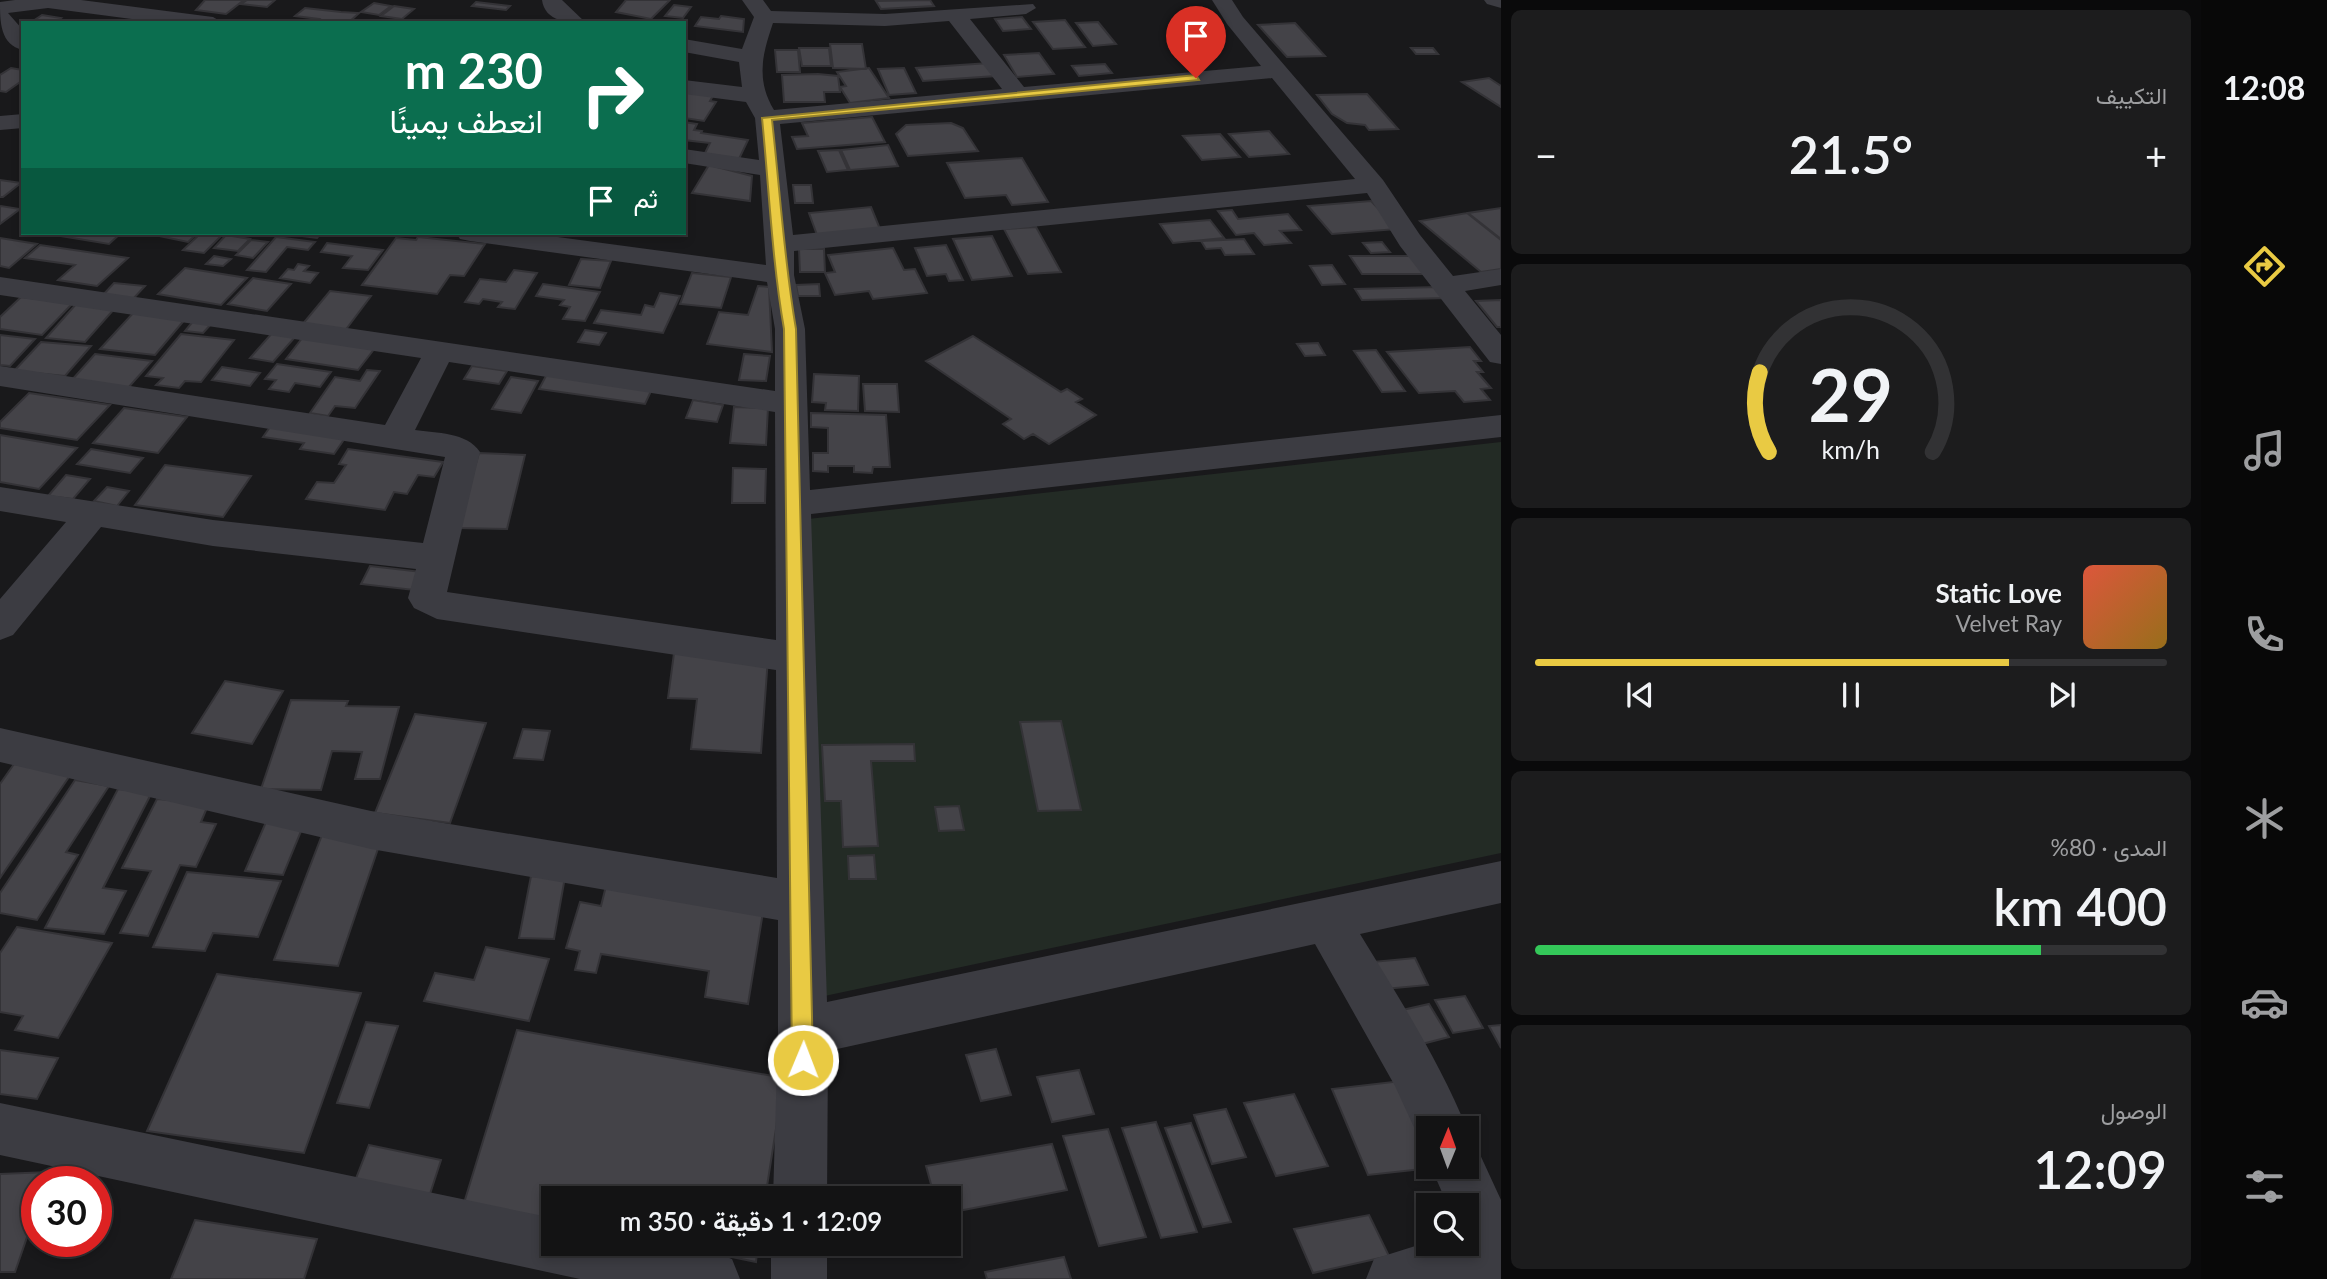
<!DOCTYPE html>
<html lang="ar">
<meta charset="utf-8">
<style>
body{margin:0;font-family:Lato,Vazirmatn,sans-serif;background:#1c1c1d;color:#f1f3f6;direction:rtl;height:100vh;display:flex;flex-direction:column;font-size:26px;white-space:nowrap}
*{box-sizing:border-box;margin:0}
p{font-size:23px;color:#9d9ea0}
.icon{flex:none;width:38px;height:38px;fill:none;stroke:currentColor;stroke-width:2;stroke-linecap:round;stroke-linejoin:round}
.map{position:relative;flex:1;overflow:hidden;direction:ltr}
.drawer{display:flex;flex-direction:column;gap:10px;padding:10px;background:#0a0a0b;width:700px}
.drawer>*{flex:none}
.banner{position:absolute;left:21px;top:21px;width:665px;height:214px;border-radius:0px;box-shadow:0 4px 10px #0003,0 0 0 2px #323234;direction:rtl;background:#0b6e4f;color:#fff;overflow:hidden}
.needle{width:46px;rotate:1deg}
.tools{position:absolute;left:1416px;top:1116px;display:grid;gap:14px}
.tools a{display:grid;place-items:center;width:63px;height:63px;border-radius:0px;background:#131314;box-shadow:0 4px 10px #0003,0 0 0 2px #323234;font-size:35px}
.speed{position:absolute;left:21px;top:1166px;display:flex;gap:14px;font-size:35px;font-weight:700;text-align:center}
.speed>*{display:grid;place-content:center;width:91px;height:91px;border-radius:50%;background:#131314;box-shadow:0 4px 10px #0003,0 0 0 2px #323234;line-height:1}
.speed .limit{border:10px solid #d22;background:#fff;color:#111}
.pin{position:absolute;display:grid;place-items:center;width:60px;height:60px;color:#fff;margin:-72px -30px;border-radius:50% 50% 50% 0;rotate:-45deg;box-shadow:0 0 7px #0007}
.pin .icon{rotate:45deg}
.me{position:absolute;width:77px;margin:-38px;rotate:1deg;stroke-linejoin:round;filter:drop-shadow(0 0 5px #0008)}
.turn{display:flex;align-items:center;gap:24px;height:147px;padding:0 28px;font-size:32px}
.turn .icon{width:91px;height:91px;stroke-width:2.5}
.turn b{display:block;font-size:49px;line-height:60px}
.then{display:flex;align-items:center;height:66px;padding:0 28px;background:#0003;gap:14px;font-size:26px}
.big{font-size:52px;font-weight:600;line-height:1.1}
.drawer .card{flex:1;display:flex;flex-direction:column;justify-content:center;gap:10px;min-width:0;padding:0 24px;border-radius:10px;background:#1c1c1d}
.drawer .dial{align-items:center;gap:0}
.dial svg{height:182px;overflow:visible;fill:none;stroke:#323234;stroke-width:7;stroke-linecap:round;text-anchor:middle}
.dial text{fill:#f1f3f6;stroke:none}
.song{display:flex;align-items:center;gap:21px}
.cover{width:84px;height:84px;border-radius:10px;background:linear-gradient(135deg,hsl(10 70% 55%),hsl(40 70% 35%))}
.played{height:7px;border-radius:4px;background:linear-gradient(90deg,#e9ca43 75%,#323234 75%)}
.keys{display:flex;justify-content:space-around;direction:ltr}
.heat{display:flex;justify-content:space-between;align-items:center;font-size:38px;direction:ltr}
.charge{height:10px;border-radius:5px;background:linear-gradient(90deg,#34c759 80%,#323234 0)}
.trip{position:absolute;left:541px;top:1186px;width:420px;height:70px;border-radius:0px;background:#131314;box-shadow:0 4px 10px #0003,0 0 0 2px #323234;font-weight:600;line-height:70px;text-align:center;direction:rtl}
main{display:flex;flex:1;min-height:0}
.menu{display:flex;flex-direction:column;width:126px;justify-content:space-around;align-items:center;background:#080808;color:#9d9ea0}
.menu .icon{width:49px;height:49px}
.menu .selected{color:#e9ca43}
.menu b{font-size:32px;color:#f1f3f6}
.map>svg:first-child{display:block}
.green{fill:#232b25}
.building{fill:#444348;stroke:#343337;stroke-width:2}
.lines{fill:none;stroke-linecap:round;stroke-linejoin:round}
.minor{fill:#3c3c42;fill-rule:evenodd}
.route{fill:#e9ca43;stroke:#97832c;stroke-width:2}
</style>
<main>
<nav class="menu">
<b>12:08</b>
<svg class="icon selected" aria-label="directions" viewBox="0 0 24 24"><path d="M12 3l9 9-9 9-9-9zM9 14v-3h6M13 9l2 2-2 2"/></svg>
<svg class="icon" aria-label="music" viewBox="0 0 24 24"><path d="M9 18V5l10-2v13"/><circle cx="6" cy="18" r="3"/><circle cx="16" cy="16" r="3"/></svg>
<svg class="icon" aria-label="phone" viewBox="0 0 24 24"><path d="M5 4h4l2 5-3 2q2 4 5 5l2-3 5 2v4C11 20 4 13 5 4z"/></svg>
<svg class="icon" aria-label="climate" viewBox="0 0 24 24"><path d="M12 3v18M4 7l16 10M4 17L20 7"/></svg>
<svg class="icon" aria-label="car" viewBox="0 0 24 24"><path d="M5 17H2v-5l4-1 3-4h7l3 4 3 1v5h-3M9 17h6M6 11h13"/><circle cx="7" cy="17" r="2"/><circle cx="17" cy="17" r="2"/></svg>
<svg class="icon" aria-label="filters" viewBox="0 0 24 24"><path d="M4 7h16M4 17h16"/><circle cx="9" cy="7" r="2"/><circle cx="15" cy="17" r="2"/></svg>
</nav>
<section class="drawer">
<div class="card"><p>التكييف</p>
<div class="heat"><a>−</a><b class="big">21.5°</b><a>+</a></div>
</div>
<div class="card dial"><svg viewBox="0 0 100 80">
<path d="M14 69A42 42 0 1 1 86 69"/>
<path d="M14 69A42 42 0 0 1 10 34" stroke="#e9ca43"/>
<text x="50" y="56" font-size="32" font-weight="700">29</text>
<text x="50" y="72" font-size="11">km/h</text>
</svg></div>
<div class="card">
<div class="song"><i class="cover"></i><div><b>Static Love</b><p>Velvet Ray</p></div></div>
<div class="played"></div>
<div class="keys"><svg class="icon" aria-label="previous" viewBox="0 0 24 24"><path d="M18 5L8 12l10 7zM5 5v14"/></svg><svg class="icon" aria-label="pause" viewBox="0 0 24 24"><path d="M8 5v14M16 5v14"/></svg><svg class="icon" aria-label="next" viewBox="0 0 24 24"><path d="M6 5l10 7-10 7zM19 5v14"/></svg></div>
</div>
<div class="card"><p>المدى · 80%</p><b class="big">400 km</b><div class="charge"></div></div>
<div class="card"><p>الوصول</p><b class="big">12:09</b></div>
</section>
<div class="map">
<svg width="1501" height="1279" viewBox="0 0 1501 1279">
<rect width="100%" height="100%" fill="#19191b"/>
<path class="green" d="M1501 442V853L815 998 808 519Z"/>
<path class="building" d="M205 0H244L226 14 196 10Z
M247 0H275L267 7 241 4Z
M626 0H670L651 19 616 12Z
M930 0 934 6 881 9 876 1Z
M476 2 510 6 506 10 472 6Z
M374 3 391 6 379 15 361 12Z
M674 5 691 7 683 18 665 16Z
M394 6 414 9 402 19 381 16Z
M305 8 341 12 359 13 348 23H314L319 19 295 16Z
M42 15 61 18 54 23H30Z
M721 16 744 19 743 32 695 26 701 17 719 19Z
M1022 17 1031 29 1003 31 995 19Z
M1065 20 1085 47 1053 49 1033 22Z
M1098 22 1116 44 1093 46 1076 23Z
M1295 23 1325 56 1287 57 1258 25Z
M830 44H862L866 69 833 68Z
M799 48H829L831 66H802Z
M1411 48H1433L1438 54H1416Z
M775 50H798L800 72H777Z
M1039 53 1054 74 1017 77 1004 55Z
M989 63 996 76 923 81 916 68Z
M1105 64 1112 73 1079 76 1072 66Z
M11 68 23 70V80L6 92 0 91V75Z
M869 68 889 98 850 103 840 87 846 86 837 72Z
M904 68 916 93 889 95 878 69Z
M818 74 838 76 840 92H824L825 102H784L782 75Z
M1489 78 1501 86V107L1462 82Z
M684 91 714 94 710 101 716 102 704 121 684 118Z
M1367 94 1398 129 1369 130 1365 125 1347 123 1332 114 1317 95Z
M872 117 885 142 797 149 792 137 808 136 802 123Z
M684 122 697 124 694 130 702 131 701 133 748 140 739 159 704 155 710 143 684 140Z
M951 123 963 128 978 151 908 156 896 134 906 125Z
M1269 131 1289 154 1249 157 1229 134Z
M1220 134 1240 157 1202 160 1183 136Z
M888 145 898 166 850 170 841 150Z
M839 150 848 170 827 172 818 151Z
M1022 158 1048 202 1012 205 1006 195 965 198 947 163Z
M709 165 752 176 750 201 692 193Z
M0 180 21 183 3 197H0Z
M793 185H811L813 203H795Z
M1371 201 1398 229 1332 234 1308 206Z
M0 207 1 206 20 209 0 224Z
M871 207 880 229 817 235 809 213Z
M1501 208V239L1468 213Z
M1232 210 1238 219 1288 214 1301 230 1280 231 1291 243 1264 245 1254 233 1236 235 1218 211Z
M1467 213 1501 240V269L1481 272 1420 221Z
M1210 220 1224 238 1173 243 1160 224Z
M1036 227 1061 272 1028 274 1004 229Z
M57 233H121L109 244 54 235Z
M163 233H198L188 242 159 236Z
M201 233 221 236 204 253 183 250Z
M279 233H321L317 238Z
M226 235 250 239 238 251 214 248Z
M992 236 1012 276 972 280 953 239Z
M276 237 315 242 308 250 287 247 266 272 247 270Z
M418 237 485 244 464 276 450 275 437 294 362 285 396 238 416 240Z
M0 238 37 244 9 268 0 266Z
M1244 239 1254 254 1225 255 1221 248 1206 249 1201 241Z
M251 240 268 242 253 258 236 255Z
M1382 242 1390 252 1371 253 1363 243Z
M327 243 383 250 368 270 343 268 352 256 321 252Z
M40 245 128 258 97 286 58 280 75 265 25 258Z
M946 245 963 280 949 281 946 274 927 276 915 248Z
M893 248 904 270 915 269 927 293 873 299 869 291 835 295 825 273 835 272 828 255Z
M799 249H824L825 272H800Z
M214 256 231 259 223 266 206 264Z
M1350 256H1413L1425 274H1362Z
M581 259 611 261 600 288 569 285Z
M298 264 309 266 304 271 318 273 310 283 280 278 288 269 294 270Z
M1332 265 1345 284 1322 285 1310 266Z
M185 268 247 278 221 305 158 294Z
M514 270 537 273 515 309 498 307 502 302 483 299 479 304 465 302 480 279 506 282Z
M692 273 731 277 721 308 680 304Z
M253 278 291 284 267 311 228 304Z
M114 283 145 286 133 299 102 296Z
M543 284 600 292 585 321 563 319 570 307 560 305 564 300 536 296Z
M819 284 820 296H798L796 285Z
M758 286 769 287 772 352 707 344 719 312 748 315Z
M1439 287 1447 298 1362 300 1355 289Z
M330 291 371 296 344 332 301 326Z
M660 293 680 296 663 333 594 323 601 310 641 315 645 305 654 307Z
M21 297 73 303 42 335 0 329V317Z
M1501 300V327H1497L1476 301Z
M77 303 116 307 85 342 46 338Z
M135 311 187 317 155 355 100 349Z
M194 320 213 322 203 333 185 331Z
M585 330 606 333 599 345 578 342Z
M273 332 296 336 273 362 250 358Z
M181 334 234 340 201 382 185 381 179 388 156 385 163 378 146 376Z
M0 335 35 339 10 366 0 365Z
M973 336 1061 392 1067 389 1082 399 1076 402 1096 415 1049 444 1033 434 1024 439 1003 424 1011 419 926 361Z
M303 337 375 348 358 370 286 359Z
M41 342 91 346 65 376 14 371Z
M1318 343 1325 355 1305 356 1297 344Z
M1470 347 1481 361H1474L1483 372H1477L1491 388 1481 389 1490 400 1464 402 1455 391 1419 393 1387 352Z
M1376 350 1405 391 1382 392 1354 351Z
M95 354 152 361 128 388 71 381Z
M744 354 770 356 766 381 739 380Z
M277 364 331 372 320 387 295 383 289 392 269 389 276 380 265 379Z
M472 366 507 371 499 384 464 379Z
M222 367 260 373 250 386 212 380Z
M367 370 380 371 355 408 335 406 328 416 310 413 335 377 360 381Z
M547 374 652 389 645 404 539 389Z
M814 374 859 376 858 411 825 410 826 403 812 402Z
M511 377 538 381 521 413 492 409Z
M863 384H897L899 412 865 411Z
M29 393 110 405 77 440 0 428V422Z
M693 400 723 405 717 422 686 418Z
M734 407 768 408 766 445 730 443Z
M124 408 187 417 158 453 93 443Z
M811 413 886 415 890 467H873L872 473 854 472V466H828V472L813 471V453H828V428L811 427Z
M270 427 345 438 334 454 300 449 304 443 263 437Z
M0 435 77 448 39 489 0 482Z
M91 449 143 458 130 473 77 464Z
M348 449 443 462 434 477 418 475 407 494 394 492 385 510 306 499 317 482 334 483 346 465 339 464Z
M479 453 525 455 507 529 457 528Z
M165 465 251 476 223 517 135 505Z
M733 468 766 469 765 503H732Z
M66 475 90 479 73 499 48 496Z
M107 487 129 491 117 506 94 501Z
M370 566 422 572 414 590 361 584Z
M674 653 768 658 761 753 691 749 697 699 668 698Z
M225 681 283 691 252 744 192 733Z
M291 700 348 701 346 706 399 707 380 779H355L362 752 332 751 321 790 261 789Z
M415 714 486 723 450 823 375 813Z
M1061 721 1081 810 1038 811 1020 722Z
M523 729 550 731 543 760 514 758Z
M914 744 915 761H871L878 846 843 847 841 801H825L822 745Z
M14 764 71 774 0 878V784Z
M75 780 109 786 66 852 78 855 37 920 0 913V893Z
M118 789 152 792 103 888 126 891 104 934 45 928Z
M157 799 209 803 201 822 216 824 196 867 180 865 148 936 120 933 151 871 122 868Z
M959 806 964 830 939 831 935 807Z
M266 822 304 824 283 875 245 871Z
M322 835 381 840 338 966 274 960Z
M874 855 876 879H849L848 856Z
M187 872 281 881 258 937 213 933 205 951 153 947Z
M531 876 565 877 554 939 519 938Z
M607 882 764 906 748 1004 705 997 709 971 601 954 596 973 575 970 580 951 566 948 580 902 601 906Z
M17 927 112 943 58 1038 15 1030 23 1016 0 1012V953Z
M486 947 549 959 529 1021 424 1001 435 973 474 980Z
M1415 958 1428 985 1374 990 1361 963Z
M217 974 361 993 304 1153 147 1131Z
M1465 996 1483 1028 1453 1033 1435 1000Z
M1429 1004 1449 1037 1418 1045 1398 1011Z
M366 1022 398 1026 369 1108 337 1103Z
M1501 1025V1048L1489 1026Z
M517 1030 784 1078 765 1199H553V1221L464 1203Z
M996 1049 1011 1095 981 1101 966 1055Z
M0 1050 58 1058 37 1099 0 1094Z
M1079 1070 1094 1114 1052 1122 1037 1077Z
M1410 1080 1428 1129V1167H1441L1368 1175 1332 1089Z
M1294 1094 1328 1166 1276 1176 1244 1103Z
M1226 1109 1246 1157 1212 1164 1194 1115Z
M1156 1122 1197 1232 1161 1238 1122 1128Z
M1191 1123 1231 1222 1203 1227 1165 1128Z
M1108 1129 1146 1237 1099 1246 1063 1136Z
M1052 1144 1067 1190 948 1213V1199H935L926 1166Z
M369 1145 441 1160 429 1197 355 1181Z
M49 1172 46 1181H37V1208L15 1272H0V1174Z
M1369 1215 1389 1256 1313 1273 1294 1229Z
M195 1220 317 1239 304 1279H171Z
M669 1244H758L756 1262Z
M1064 1257 1071 1279H987L985 1272Z"/>
<g class="lines">
<path class="minor" d="M15 0H81L213 17 223 23H162L48 8 8 13 23 30V50C0 45 0 21 0 2Z
M542 0H562L586 23C569 23 545 22 542 0Z
M742 0H763L771 11 885 14 1033 4 1036 8 1026 14 970 19 1024 87 1261 66 1227 24 1212 0H1232L1243 17 1383 180 1420 235 1453 276 1501 269V285L1465 291 1501 335V364L1490 362 1400 246 1367 193 794 251V275L805 329 810 490 1501 415V437L811 514 827 1002 1501 861V903L1360 934C1399 998 1439 1060 1467 1129L1466 1131 1428 1129V1150L1423 1147 1395 1086 1315 944 828 1051 827 1199H773L778 1032V920L371 849 0 762V728L371 811 777 878 776 670 437 619 414 608 408 598 416 569 213 546 101 527 13 635 0 640V599L66 522 0 511V487L213 520 423 543 445 457 0 386V366L385 425 421 358 0 295V277L775 391V329L767 282 470 241 460 239 456 233H528L766 265 760 175 684 163V149L759 160 755 118 746 102 684 94V80L742 87 739 62 684 52V39L742 49 754 17ZM949 21 1002 89 774 110C756 80 762 55 773 23L885 26ZM1272 78 1355 179 793 235 780 124ZM449 362 775 412 776 640 447 592 480 452C467 432 436 433 415 430Z
M1484 0H1501V8L1487 4Z
M23 114V128L0 130V116Z
M0 1103 553 1218V1244C612 1244 676 1236 732 1259L740 1279H580L0 1155Z
M1466 1144 1477 1148 1501 1200V1279H1366L1374 1259 1428 1242V1244H1466V1206H1448L1431 1167H1466Z
M771 1244H827V1279H771Z"/>
</g>
<path class="route" d="M1196 75 1199 80 772 120C780 190 784 260 796 329L813 1060 810 1067 803 1070 795 1067 792 1060 784 329C772 260 769 188 762 118Z"/>
</svg>
<div class="tools">
<a><svg class="needle" viewBox="-14 -14 28 28"><path d="M0-13l5 13h-10z" fill="#e53935"/><path d="M0 13l5-13h-10z" fill="#9d9ea0"/></svg></a>
<a><svg class="icon" aria-label="search" viewBox="0 0 24 24"><circle cx="10" cy="10" r="6"/><path d="M15 15l6 6"/></svg></a>
</div>
<div class="speed"><div class="limit">30</div></div>
<div class="pin" style="left:1196px;top:78px;background:#d93025"><svg class="icon" aria-label="arrive" viewBox="0 0 24 24"><path d="M6 21V4h12l-3 4 3 4H6"/></svg></div>
<svg class="me" style="left:803px;top:1060px" viewBox="-20 -20 40 40"><circle r="17" fill="#e9ca43" stroke="#fff" stroke-width="3"/><path d="M0-11L8 9 0 5-8 9z" fill="#fff"/></svg>
<div class="trip">12:09 · 1 دقيقة · 350 m</div>
<div class="banner">
<div class="turn"><svg class="icon" aria-label="right" viewBox="0 0 24 24"><path d="M7 20v-9h11M14 6l5 5-5 5"/></svg><div><b>230 m</b>انعطف يمينًا</div></div>
<div class="then">ثم<svg class="icon" aria-label="arrive" viewBox="0 0 24 24"><path d="M6 21V4h12l-3 4 3 4H6"/></svg></div>
</div>
</div>
</main>
